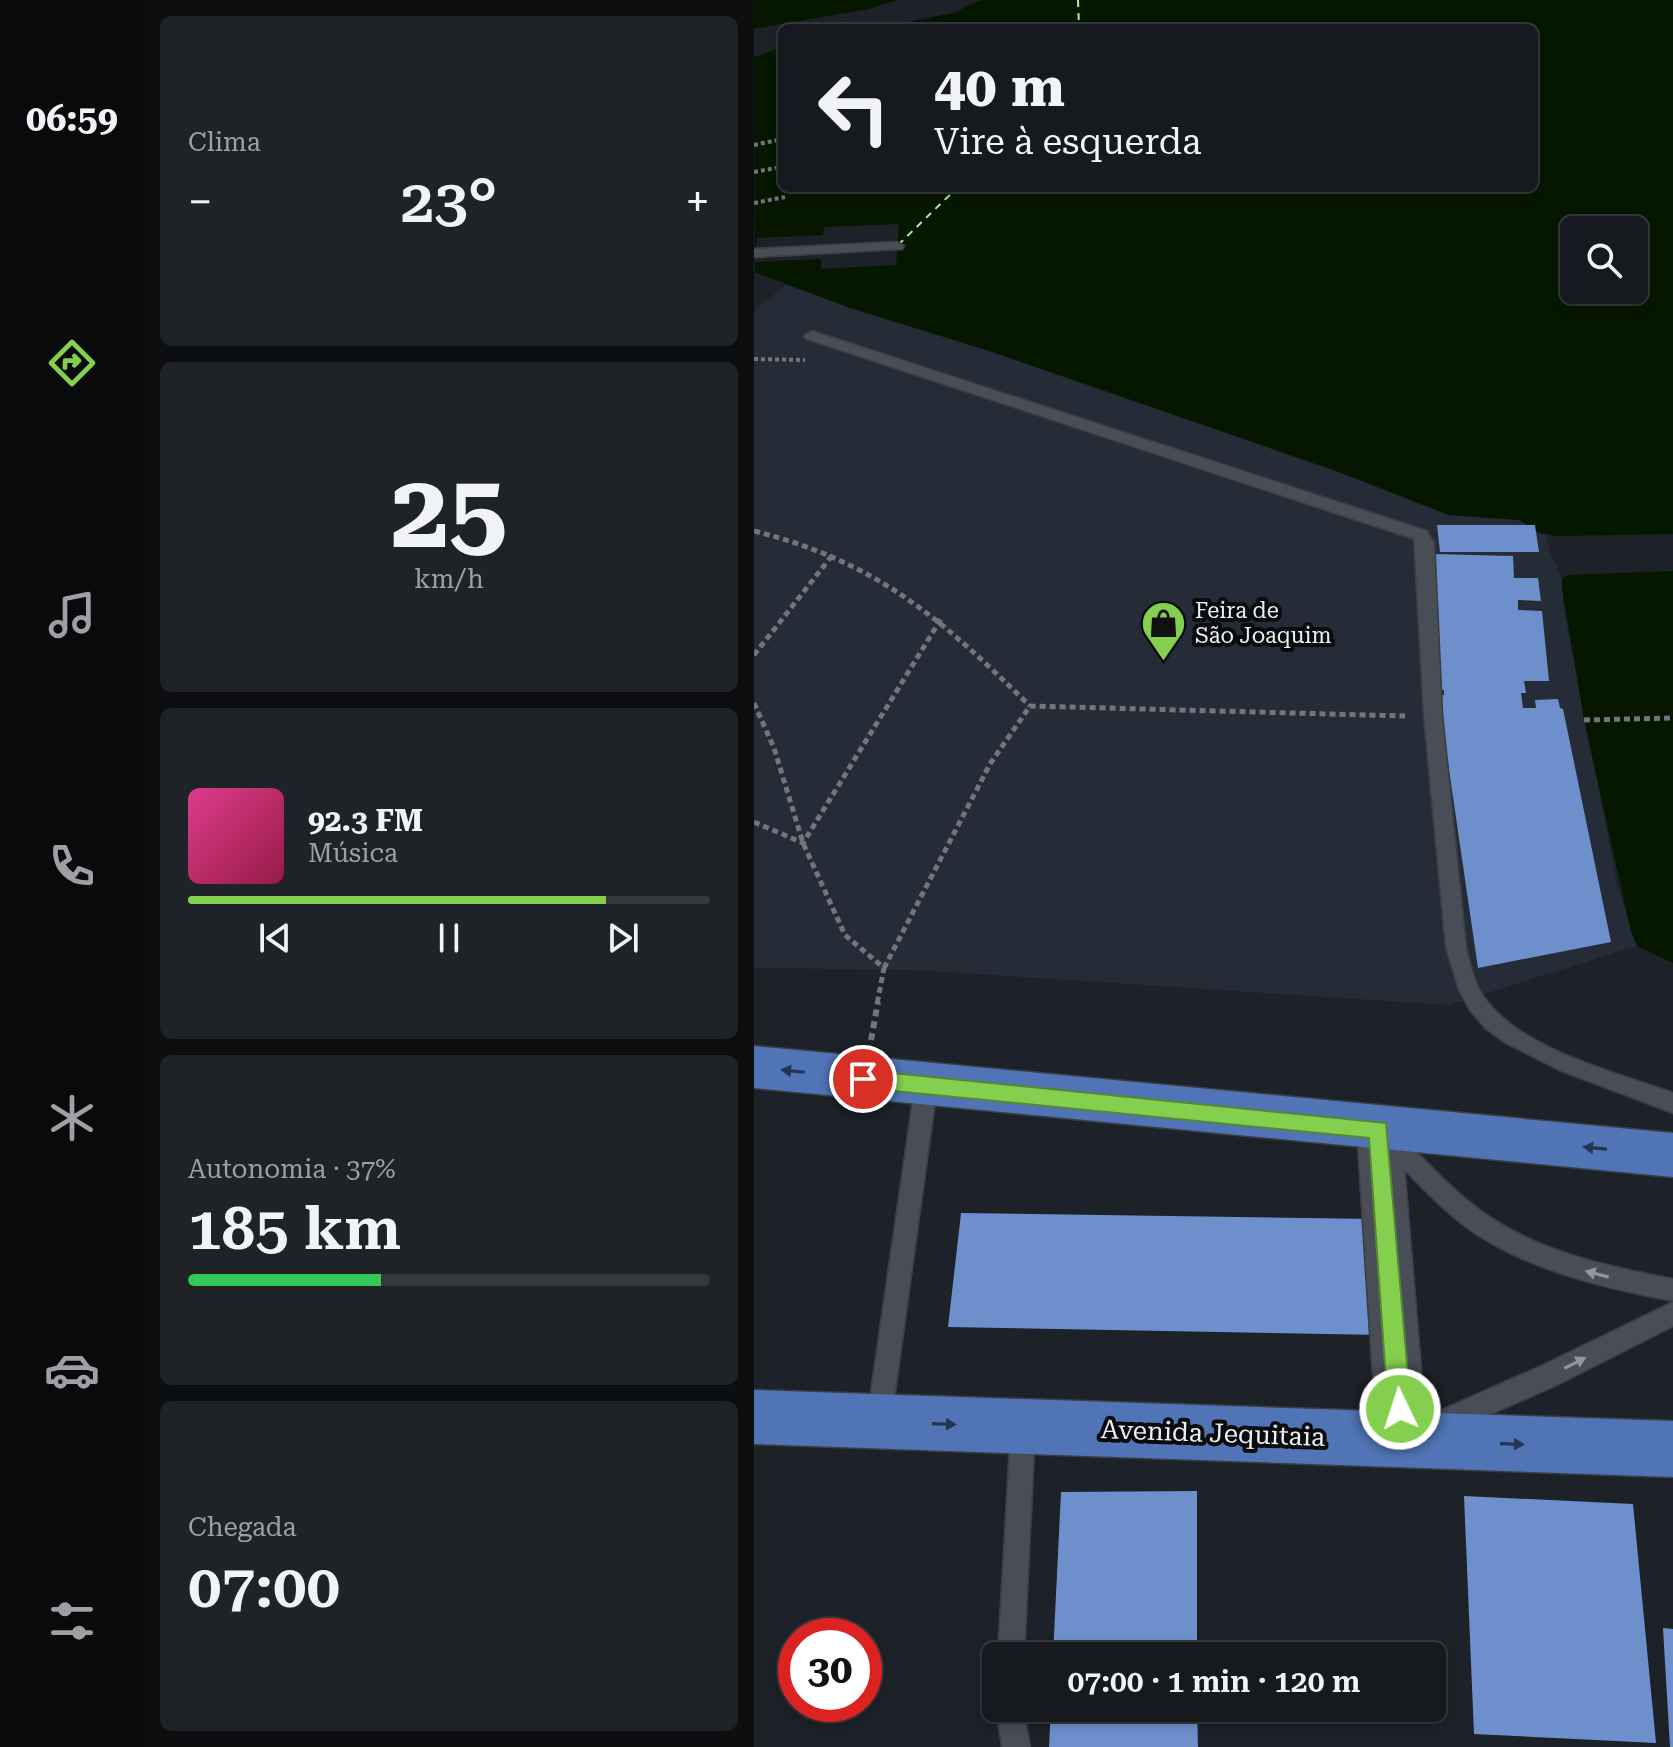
<!DOCTYPE html>
<html lang="pt">
<meta charset="utf-8">
<style>
body{margin:0;font-family:"Roboto Serif",serif;background:#1f2227;color:#f1f3f6;height:100vh;display:flex;flex-direction:column;font-size:30px;white-space:nowrap}
*{box-sizing:border-box;margin:0}
p{font-size:26px;color:#9ea0a4}
.icon{flex:none;width:44px;height:44px;fill:none;stroke:currentColor;stroke-width:2;stroke-linecap:round;stroke-linejoin:round}
.map{position:relative;flex:1;overflow:hidden}
.side{display:flex;flex-direction:column;gap:16px;padding:16px;background:#0c0e10;width:610px}
.side>*{flex:none}
.hud{position:absolute;left:24px;top:24px;width:760px;height:168px;border-radius:12px;box-shadow:0 4px 12px #0003,0 0 0 2px #35383c;background:#16191e;color:#f1f3f6;overflow:hidden}
.controls{position:absolute;left:806px;top:216px;display:grid;gap:16px}
.controls a{display:grid;place-items:center;width:88px;height:88px;border-radius:12px;background:#16191e;box-shadow:0 4px 12px #0003,0 0 0 2px #35383c;font-size:40px}
.speed{position:absolute;left:24px;top:1618px;display:flex;gap:16px;font-size:40px;font-weight:700;text-align:center}
.speed>*{display:grid;place-content:center;width:104px;height:104px;border-radius:50%;background:#16191e;box-shadow:0 4px 12px #0003,0 0 0 2px #35383c;line-height:1}
.speed .limit{border:12px solid #d22;background:#fff;color:#111}
.pin{position:absolute;display:grid;place-items:center;width:68px;height:68px;color:#fff;margin:-34px;border:4px solid #fff;border-radius:50%;box-shadow:0 2px 8px #0007}
.me{position:absolute;width:88px;margin:-44px;rotate:356deg;stroke-linejoin:round;filter:drop-shadow(0 0 6px #0008)}
.turn{display:flex;align-items:center;gap:28px;height:168px;padding:0 24px;font-size:36px}
.turn .icon{width:104px;height:104px;stroke-width:2.5}
.turn b{display:block;font-size:56px;line-height:68px}
.big{font-size:60px;font-weight:600;line-height:1.1}
.side .widget{flex:1;display:flex;flex-direction:column;justify-content:center;gap:12px;min-width:0;padding:0 28px;border-radius:12px;background:#1f2227}
.side .dial{align-items:center;gap:0}
.dial b{font-size:104px;line-height:1}
.song{display:flex;align-items:center;gap:24px}
.cover{width:96px;height:96px;border-radius:12px;background:linear-gradient(135deg,hsl(330 70% 55%),hsl(340 70% 35%))}
.played{height:8px;border-radius:4px;background:linear-gradient(90deg,#84d04e 80%,#35383c 80%)}
.keys{display:flex;justify-content:space-around;direction:ltr}
.heat{display:flex;justify-content:space-between;align-items:center;font-size:44px;direction:ltr}
.charge{height:12px;border-radius:6px;background:linear-gradient(90deg,#34c759 37%,#35383c 0)}
.trip{position:absolute;left:228px;top:1642px;width:464px;height:80px;border-radius:12px;background:#16191e;box-shadow:0 4px 12px #0003,0 0 0 2px #35383c;font-weight:600;line-height:80px;text-align:center}
main{display:flex;flex:1;min-height:0}
.menu{display:flex;flex-direction:column;width:144px;justify-content:space-around;align-items:center;background:#090a0c;color:#9ea0a4}
.menu .icon{width:56px;height:56px}
.menu .active{color:#84d04e}
.menu b{font-size:36px;color:#f1f3f6}
.map>svg:first-child{display:block}
.built{fill:#252c38}
.water{fill:#061700;fill-rule:evenodd}
.pier{fill:#1d2128}
.lines{fill:none;stroke-linecap:round;stroke-linejoin:round}
.ferry{stroke:#b5ec94;stroke-width:2;stroke-dasharray:7 6;stroke-linecap:butt}
.building{fill:#6d90cc}
.service-casing{stroke:#3a3d42;stroke-width:3}
.minor-casing{stroke:#3a3d42;stroke-width:3}
.primary-casing{stroke:#3a3d42;stroke-width:3}
.path-far2{stroke:#72757b;stroke-width:4;stroke-dasharray:4 3;stroke-linecap:butt}
.path-far1{stroke:#72757b;stroke-width:5;stroke-dasharray:6 4;stroke-linecap:butt}
.path{stroke:#72757b;stroke-width:6;stroke-dasharray:7 5;stroke-linecap:butt}
.service{fill:#494d55;fill-rule:evenodd}
.minor{fill:#494d55;fill-rule:evenodd}
.primary{fill:#5074b5;fill-rule:evenodd}
.oneway{fill:#253550}
.oneway2{fill:#93969d}
.route{fill:#84d04e;stroke:#568733;stroke-width:2}
.labels{text-anchor:middle;dominant-baseline:central;stroke-width:8;stroke-linejoin:round;paint-order:stroke}
.poi-label{font-size:22px;fill:#edeff4;stroke:#090b0d;text-anchor:start}
.near-street-label{font-size:26px;fill:#edeff4;stroke:#090b0d}
</style>
<main>
<nav class="menu">
<b>06:59</b>
<svg class="icon active" aria-label="directions" viewBox="0 0 24 24"><path d="M12 3l9 9-9 9-9-9zM9 14v-3h6M13 9l2 2-2 2"/></svg>
<svg class="icon" aria-label="music" viewBox="0 0 24 24"><path d="M9 18V5l10-2v13"/><circle cx="6" cy="18" r="3"/><circle cx="16" cy="16" r="3"/></svg>
<svg class="icon" aria-label="phone" viewBox="0 0 24 24"><path d="M5 4h4l2 5-3 2q2 4 5 5l2-3 5 2v4C11 20 4 13 5 4z"/></svg>
<svg class="icon" aria-label="climate" viewBox="0 0 24 24"><path d="M12 3v18M4 7l16 10M4 17L20 7"/></svg>
<svg class="icon" aria-label="car" viewBox="0 0 24 24"><path d="M5 17H2v-5l4-1 3-4h7l3 4 3 1v5h-3M9 17h6M6 11h13"/><circle cx="7" cy="17" r="2"/><circle cx="17" cy="17" r="2"/></svg>
<svg class="icon" aria-label="filters" viewBox="0 0 24 24"><path d="M4 7h16M4 17h16"/><circle cx="9" cy="7" r="2"/><circle cx="15" cy="17" r="2"/></svg>
</nav>
<section class="side">
<div class="widget"><p>Clima</p>
<div class="heat"><a>−</a><b class="big">23°</b><a>+</a></div>
</div>
<div class="widget dial"><b>25</b><p>km/h</p></div>
<div class="widget">
<div class="song"><i class="cover"></i><div><b>92.3 FM</b><p>Música</p></div></div>
<div class="played"></div>
<div class="keys"><svg class="icon" aria-label="previous" viewBox="0 0 24 24"><path d="M18 5L8 12l10 7zM5 5v14"/></svg><svg class="icon" aria-label="pause" viewBox="0 0 24 24"><path d="M8 5v14M16 5v14"/></svg><svg class="icon" aria-label="next" viewBox="0 0 24 24"><path d="M6 5l10 7-10 7zM19 5v14"/></svg></div>
</div>
<div class="widget"><p>Autonomia · 37%</p><b class="big">185 km</b><div class="charge"></div></div>
<div class="widget"><p>Chegada</p><b class="big">07:00</b></div>
</section>
<div class="map">
<svg width="919" height="1747" viewBox="0 0 919 1747">
<rect width="100%" height="100%" fill="#1d2128"/>
<path class="built" d="M32 285 235 351 582 471 695 515 765 520 793 536 795 550 808 578 809 605 863 884 883 946 695 1005 161 970 0 968V311Z"/>
<path class="water" d="M0 0H143L116 9 0 29Z
M227 0H919V534L803 536 785 533 765 520 695 515 582 471 235 351 96 308 1 272 0 57 28 47V188H780V28H125L199 13ZM820 230H880V290H820Z
M919 571V963L883 946 877 932 830 720 808 588V578L814 575Z"/>
<path class="pier" d="M147 0 117 13 0 33V29L116 9Z
M145 224 142 265 67 269V259L0 262 3 238 69 235 70 227Z"/>
<g class="lines">
<path class="ferry" d="M324 0 325 28
M144 245 203 188"/>
</g>
<path class="building" d="M683 525H781L785 552H686Z
M678 554 759 556 760 578H784L787 601 764 600V610L788 611 795 681H770L772 693H767L769 708H782L781 700 804 699 806 708 809 709 857 942 724 968 686 708 681 695H690V690H685Z
M207 1213 623 1219 628 1335 194 1327Z
M443 1491V1656H299L307 1492Z
M710 1496 879 1504 902 1743 720 1734Z
M909 1628 919 1629V1747H916Z
M297 1708H443L444 1747H295Z"/>
<g class="lines">
<defs>
<path id="service" d="M143 242 150 246 148 249 0 257V249Z
M58 331 673 531 680 543 688 716 712 947C716 963 719 980 728 994 763 1049 861 1072 919 1093V1113L805 1070 752 1043 731 1028 716 1010 705 990 692 947 670 716 660 539 53 339 50 336Z
M172 1076 180 1079 183 1086 137 1421 134 1430 125 1433 116 1430 113 1421 161 1086 164 1079Z
M631 1125 639 1128C671 1159 701 1195 739 1219 793 1254 857 1267 919 1279V1301C851 1288 781 1272 722 1234 685 1209 655 1173 623 1142L620 1135 623 1128Z
M919 1302V1326L803 1385 694 1433 685 1436 676 1433 673 1424 676 1415 785 1367Z
M269 1416 278 1419 281 1428 270 1656H244L257 1428 260 1419Z
M242 1706 269 1708 276 1747H248Z"/>
<path id="minor" d="M625 1109 641 1115 647 1129 673 1440 666 1458 648 1465 630 1458 623 1440 603 1129 609 1115Z"/>
<path id="primary" d="M0 1046 919 1133V1177L0 1088Z
M0 1390 919 1421V1477L0 1444Z"/>
</defs>
<use href="#service" class="service-casing"/>
<use href="#minor" class="minor-casing"/>
<use href="#primary" class="primary-casing"/>
<path class="path-far2" d="M0 145 24 140
M0 172 28 167
M0 203 31 197
M0 359 51 360"/>
<path class="path-far1" d="M0 531C124 562 187 619 276 706
M0 655 80 553
M0 703 20 748 49 843 91 935 130 968 123 1004
M830 720 919 718
M0 822 49 843 187 619
M130 968 236 764 276 706 651 716"/>
<path class="path" d="M117 1040 124 1002"/>
<use href="#service" class="service"/>
<use href="#minor" class="minor"/>
<use href="#primary" class="primary"/>
</g>
<defs><path id="oneway-solid" d="M-6-.8H1V-3.2L6.5 0L1 3.2V.8H-6Z" transform="scale(2)"/></defs>
<g class="oneway">
<use href="#oneway-solid" transform="translate(39 1071) rotate(-174)"/>
<use href="#oneway-solid" transform="translate(841 1148) rotate(-175)"/>
<use href="#oneway-solid" transform="translate(190 1424) rotate(2)"/>
<use href="#oneway-solid" transform="translate(758 1444) rotate(2)"/>
</g>
<g class="oneway2">
<use href="#oneway-solid" transform="translate(843 1274) rotate(-165)"/>
<use href="#oneway-solid" transform="translate(821 1363) rotate(-27)"/>
</g>
<path class="route" d="M109 1070 632 1123 657 1409 654 1417 646 1420 638 1417 634 1409 615 1138 109 1088 99 1079Z"/>
<defs>
<symbol id="shop-pin" viewBox="-11 -11 22 30"><path d="M0 17L-7.5 6A9.5 9.5 0 1 1 7.5 6Z" fill="#84d04e" stroke="#090b0d"/><path d="M-5-2.5h2.3a2.7 3.5 0 0 1 5.4 0H5L5.5 6h-11ZM-1.5-2.5h3a1.5 2.3 0 0 0-3 0Z" fill="#111"/></symbol>
</defs>
<g fill-rule="evenodd">
<use href="#shop-pin" x="384" y="598" width="51" height="69"/>
</g>
<g class="labels">
<g class="poi-label">
<text x="441" y="610">Feira de<tspan x="441" dy="25">São Joaquim</tspan></text>
</g>
<g class="near-street-label">
<text transform="translate(459 1433) rotate(2)">Avenida Jequitaia</text>
</g>
</g>
</svg>
<div class="controls">
<a><svg class="icon" aria-label="search" viewBox="0 0 24 24"><circle cx="10" cy="10" r="6"/><path d="M15 15l6 6"/></svg></a>
</div>
<div class="speed"><div class="limit">30</div></div>
<div class="pin" style="left:109px;top:1079px;background:#d93025"><svg class="icon" aria-label="arrive" viewBox="0 0 24 24"><path d="M6 21V4h12l-3 4 3 4H6"/></svg></div>
<svg class="me" style="left:646px;top:1409px" viewBox="-20 -20 40 40"><circle r="17" fill="#84d04e" stroke="#fff" stroke-width="3"/><path d="M0-11L8 9 0 5-8 9z" fill="#fff"/></svg>
<div class="trip">07:00 · 1 min · 120 m</div>
<div class="hud">
<div class="turn"><svg class="icon" aria-label="left" viewBox="0 0 24 24"><path d="M17 20v-9H6M10 6l-5 5 5 5"/></svg><div><b>40 m</b>Vire à esquerda</div></div>
</div>
</div>
</main>
